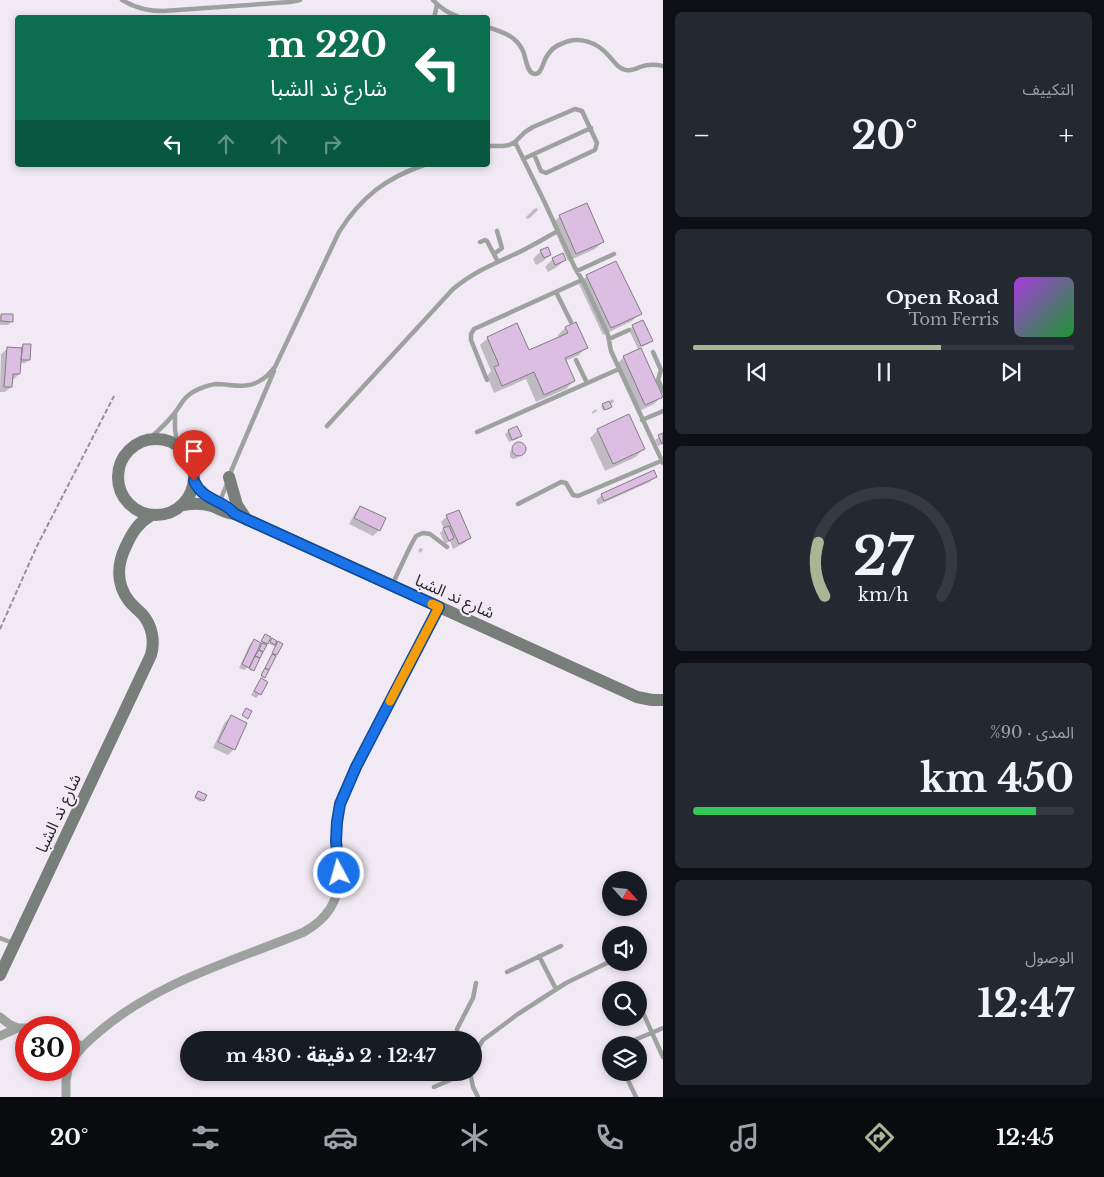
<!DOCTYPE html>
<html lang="ar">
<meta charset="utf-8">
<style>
body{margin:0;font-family:"Libre Baskerville","Noto Sans Arabic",serif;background:#242831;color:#f1f3f6;direction:rtl;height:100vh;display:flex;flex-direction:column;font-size:19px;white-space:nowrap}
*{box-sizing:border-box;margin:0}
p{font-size:16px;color:#9ea1a6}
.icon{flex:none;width:28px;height:28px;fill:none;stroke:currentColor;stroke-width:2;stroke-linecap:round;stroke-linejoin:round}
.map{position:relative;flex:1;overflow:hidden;direction:ltr}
.sheet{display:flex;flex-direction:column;gap:12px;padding:12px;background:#0d0f14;width:441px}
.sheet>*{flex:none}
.guide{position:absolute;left:15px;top:15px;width:475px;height:152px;border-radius:5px;box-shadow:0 2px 8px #0003;direction:rtl;background:#0b6e4f;color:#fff;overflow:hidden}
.needle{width:32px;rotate:117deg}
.controls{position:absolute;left:602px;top:871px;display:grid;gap:10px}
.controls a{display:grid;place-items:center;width:45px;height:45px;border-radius:50%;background:#171b24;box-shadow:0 2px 8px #0003;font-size:25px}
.speed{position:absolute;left:15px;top:1016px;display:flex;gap:10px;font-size:25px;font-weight:700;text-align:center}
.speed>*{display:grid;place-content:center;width:65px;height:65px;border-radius:50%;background:#171b24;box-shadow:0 2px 8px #0003;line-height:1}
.speed .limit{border:8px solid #d22;background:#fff;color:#111}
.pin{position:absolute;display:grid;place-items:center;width:42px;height:42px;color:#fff;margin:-51px -21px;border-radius:50% 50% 50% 0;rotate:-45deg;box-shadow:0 0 5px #0007}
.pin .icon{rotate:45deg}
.me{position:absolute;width:55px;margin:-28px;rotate:354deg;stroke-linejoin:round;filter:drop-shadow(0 0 4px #0008)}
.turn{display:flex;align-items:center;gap:18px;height:105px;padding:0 20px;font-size:22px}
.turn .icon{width:65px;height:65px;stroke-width:2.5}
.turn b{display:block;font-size:35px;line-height:42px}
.lanes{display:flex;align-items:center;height:48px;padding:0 20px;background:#0003;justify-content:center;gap:25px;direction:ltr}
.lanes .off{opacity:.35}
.big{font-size:38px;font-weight:700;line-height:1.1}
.sheet .tile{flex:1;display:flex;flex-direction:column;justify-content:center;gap:8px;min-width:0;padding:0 18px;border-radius:8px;background:#242831}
.sheet .dial{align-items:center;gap:0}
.dial svg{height:130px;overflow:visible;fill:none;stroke:#363941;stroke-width:7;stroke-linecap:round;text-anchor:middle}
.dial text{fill:#f1f3f6;stroke:none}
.song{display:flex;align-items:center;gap:15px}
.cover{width:60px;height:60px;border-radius:8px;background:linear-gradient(135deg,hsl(280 70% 55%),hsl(130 70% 35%))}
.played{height:5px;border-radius:2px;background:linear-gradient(90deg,#a8b696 65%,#363941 65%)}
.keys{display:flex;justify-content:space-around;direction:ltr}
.heat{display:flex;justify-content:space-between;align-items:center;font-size:28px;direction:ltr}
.charge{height:8px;border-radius:4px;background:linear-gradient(90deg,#34c759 90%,#363941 0)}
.trip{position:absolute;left:180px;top:1031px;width:302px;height:50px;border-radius:25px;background:#171b24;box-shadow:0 2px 8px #0003;font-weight:700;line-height:50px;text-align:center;direction:rtl}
.menu{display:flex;height:80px;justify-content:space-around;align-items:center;background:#090b0e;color:#9ea1a6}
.menu .icon{width:35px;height:35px}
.menu .selected{color:#a8b696}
.menu b{font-size:22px;color:#f1f3f6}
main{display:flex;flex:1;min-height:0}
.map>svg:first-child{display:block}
.shadow{fill:#0003}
.building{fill:#dbbee1;stroke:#847d85}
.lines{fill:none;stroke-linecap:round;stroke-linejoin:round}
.path{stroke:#979199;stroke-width:2;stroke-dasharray:5 2.5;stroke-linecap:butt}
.lane{stroke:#9ea29e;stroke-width:4.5}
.street{stroke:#9ea29e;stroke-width:9}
.secondary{stroke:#787e79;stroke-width:12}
.route-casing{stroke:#114b97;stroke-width:12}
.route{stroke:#1a73e8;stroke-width:9}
.slow{stroke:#f59e0b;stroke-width:9}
.labels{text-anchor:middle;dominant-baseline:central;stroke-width:4.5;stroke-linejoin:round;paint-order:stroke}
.street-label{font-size:16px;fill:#282529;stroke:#f1e9f3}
</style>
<main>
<section class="sheet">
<div class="tile"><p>التكييف</p>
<div class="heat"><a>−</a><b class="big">20°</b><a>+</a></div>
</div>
<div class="tile">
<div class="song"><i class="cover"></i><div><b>Open Road</b><p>Tom Ferris</p></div></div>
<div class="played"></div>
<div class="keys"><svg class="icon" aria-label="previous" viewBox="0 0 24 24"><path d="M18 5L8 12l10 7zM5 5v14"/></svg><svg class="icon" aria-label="pause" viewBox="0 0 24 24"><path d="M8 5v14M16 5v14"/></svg><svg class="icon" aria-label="next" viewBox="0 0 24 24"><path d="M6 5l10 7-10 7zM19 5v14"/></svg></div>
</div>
<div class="tile dial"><svg viewBox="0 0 100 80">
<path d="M14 69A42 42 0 1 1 86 69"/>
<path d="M14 69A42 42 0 0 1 10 36" stroke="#a8b696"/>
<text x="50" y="56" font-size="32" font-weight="700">27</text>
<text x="50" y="72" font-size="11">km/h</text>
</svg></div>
<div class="tile"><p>المدى · 90%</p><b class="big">450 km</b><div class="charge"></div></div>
<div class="tile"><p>الوصول</p><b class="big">12:47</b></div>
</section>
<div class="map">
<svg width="663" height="1097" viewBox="0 0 663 1097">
<rect width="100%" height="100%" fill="#f1e9f3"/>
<path class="shadow" d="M537 208 538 210 530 218 527 219 526 217 534 209Z
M560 216 603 242 595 249 568 261 552 224Z
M541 251 550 255 542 262 536 265 533 259Z
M553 259 565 260 557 267 548 272 545 267Z
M587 276 640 313 632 321 603 335 579 284Z
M2 315 12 321 8 325H0V317Z
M633 326 651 340 648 344 639 348 661 397 654 404 637 412 616 365 624 357 639 351 629 330Z
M565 328 586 347 579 355 565 361 574 381 566 389 536 402 526 379 494 393 487 376 491 371 480 345 488 338 529 352 559 338 558 335Z
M23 345 29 360 25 363H20L19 374 14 379H12L11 387 5 392H0L1 354 7 349H19Z
M613 399 614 402 609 405 610 407 603 411 601 406Z
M596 409 597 411 592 414V412Z
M598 430 643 449 636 457 605 471 590 438Z
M509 431 520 435 517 439 509 442 505 434Z
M663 434V444L658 446 655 440Z
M516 445H521L524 447V450L517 458 513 459 510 457V452Z
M655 477 650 482 598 505 596 500 602 495Z
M360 507 379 530 373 536 349 524 355 513Z
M447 516 470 538 464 543 453 549 450 541 445 544 440 533 444 529 441 522Z
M420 548 423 549 421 553 418 551Z
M264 637 267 643 252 671 249 670 263 644 261 642Z
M272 640 281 644 264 677 262 680 266 682 260 694 256 698 251 695 258 683 263 678 260 677 276 647 269 644Z
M254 641 248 667 244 670 239 668 250 644Z
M231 717 234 749 228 755 213 748 225 722Z
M197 794 205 795 201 802 195 799Z"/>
<path class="building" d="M587 203 604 242 576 254 559 215Z
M548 247 551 255 544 258 540 250Z
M563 253 566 260 555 265 552 258Z
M616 261 642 314 611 328 586 275Z
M1 314H13V322L1 321Z
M643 320 653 341 641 346 632 325Z
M576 322 588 348 565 358 575 381 544 395 534 372 502 386 494 367 499 365 487 337 517 323 529 350 568 333 565 327Z
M23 344H31L30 360H21Z
M7 347 22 348 20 374H13L12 387H4Z
M641 348 663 397 645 405 623 356Z
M609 401 612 407 605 410 602 404Z
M629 414 645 449 613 464 597 429Z
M517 426 522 436 512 440 508 430Z
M663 433V443L662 444 658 435Z
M512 449a7 7 0 1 1 14 0a7 7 0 1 1-14 0Z
M654 470 657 477 604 501 601 494Z
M360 506 386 518 380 531 354 518Z
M459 510 471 538 459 544 446 515Z
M449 526 454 538 449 541 443 528Z
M265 634 271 637 268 644 261 641Z
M272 638 277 641 275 645 270 642Z
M254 639 261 643 249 668 242 664Z
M278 641 283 644 277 655 272 653Z
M262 643 267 645 263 652 259 650Z
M259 650 263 652 260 658 255 656Z
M272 654 276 656 269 670 265 668Z
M255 656 260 658 254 671 249 668Z
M265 668 269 670 265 678 261 675Z
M261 678 268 682 261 695 254 691Z
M246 708 252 711 248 719 242 715Z
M231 715 247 723 235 750 218 742Z
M198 791 207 795 204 801 195 797Z"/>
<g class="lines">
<path class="path" d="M0 629 37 546 114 396"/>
<path class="lane" d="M122 0C135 8 148 11 163 11L290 2 300 0
M433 0C441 9 449 13 461 18
M434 18 437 5
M488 27C501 32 515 35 522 49 526 55 526 74 535 74 542 74 543 61 547 56 550 51 555 46 561 44 578 35 597 42 609 56 614 61 618 69 626 70 631 71 636 69 640 67 648 64 655 64 663 66
M515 142 544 201 575 268 584 283 608 335 611 351 663 463
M488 146H503L509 145 515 142 525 132 533 127 575 109 582 111 597 143 595 150 546 173 541 171 534 154
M523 159 591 128
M480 242 485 240 487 241 498 262
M494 254 502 248 497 231
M577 271 614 254
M556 292 571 322
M609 339 629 330
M653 352 661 370 658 380 663 391
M576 360 587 383
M487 380 471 340V334L474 329 582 280
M175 414V429L177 445
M642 420 663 411
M327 426 453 289C472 273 491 265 513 255 529 248 543 239 558 231
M477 432 619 369
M148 440C157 432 166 424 173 415 181 406 182 398 193 392 200 388 209 385 216 384 232 384 247 390 261 380 267 377 271 371 275 367L339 232C361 197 386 178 424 165
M229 476 274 371
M219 503 227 484
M518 504 561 482 566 483 573 495 578 496 661 461
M393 583 410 547 416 536 423 533 430 534 447 547
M0 938 13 943
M539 956 556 989
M507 972 561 946
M639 1004 663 1057
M459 1040 457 1033V1029L473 998 476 983
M628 1045 632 1041 663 1028
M474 1054 483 1040 518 1014 566 983 611 961
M470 1072 473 1087 478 1097
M624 1072 636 1097
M434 1087 469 1072"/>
<path class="street" d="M0 1017 9 1024 18 1028
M0 1036 18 1028H35
M69 1038 82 1047
M69 1068C75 1052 87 1042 100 1031 159 981 234 961 304 932 327 919 340 901 339 874 339 863 337 853 336 843 335 831 337 818 340 805 347 779 363 753 375 729 396 688 418 648 439 607
M66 1097V1080L68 1070"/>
<path class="secondary" d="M118 477a38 38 0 1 1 76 0a38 38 0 1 1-76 0Z
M229 477 237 505 247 520
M183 505C193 503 202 503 212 506 220 509 226 514 235 514L637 697 652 700H663
M0 975 151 655C155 641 152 626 143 615 138 610 133 606 129 601 116 584 117 564 126 546 132 533 138 523 150 516"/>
</g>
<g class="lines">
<defs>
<path id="route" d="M194 481C204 502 223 499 235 514L439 607 356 767 340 804 337 822 336 841 339 873"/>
</defs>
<use href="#route" class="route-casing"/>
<use href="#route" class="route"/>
<path class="slow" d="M390 701 439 607 432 604"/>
</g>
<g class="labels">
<g class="street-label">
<text transform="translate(455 596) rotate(24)">شارع ند الشبا</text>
<text transform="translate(58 813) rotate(-65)">شارع ند الشبا</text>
</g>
</g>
</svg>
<div class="controls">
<a><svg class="needle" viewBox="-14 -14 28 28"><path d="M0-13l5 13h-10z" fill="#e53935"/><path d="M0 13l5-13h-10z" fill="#9ea1a6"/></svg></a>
<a><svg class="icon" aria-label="sound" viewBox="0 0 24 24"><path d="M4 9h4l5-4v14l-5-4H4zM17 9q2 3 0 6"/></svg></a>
<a><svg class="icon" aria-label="search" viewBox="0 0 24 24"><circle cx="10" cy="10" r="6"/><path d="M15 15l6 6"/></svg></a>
<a><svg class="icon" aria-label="layers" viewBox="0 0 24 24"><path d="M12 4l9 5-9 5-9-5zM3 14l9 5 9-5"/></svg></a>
</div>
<div class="speed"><div class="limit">30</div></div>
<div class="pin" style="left:194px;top:481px;background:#d93025"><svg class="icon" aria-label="arrive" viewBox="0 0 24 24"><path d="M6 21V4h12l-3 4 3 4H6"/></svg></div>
<svg class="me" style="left:339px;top:873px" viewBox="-20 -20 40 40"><circle r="17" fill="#1a73e8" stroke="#fff" stroke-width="3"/><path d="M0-11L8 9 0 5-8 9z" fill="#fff"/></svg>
<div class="trip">12:47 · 2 دقيقة · 430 m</div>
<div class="guide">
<div class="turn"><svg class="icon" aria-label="left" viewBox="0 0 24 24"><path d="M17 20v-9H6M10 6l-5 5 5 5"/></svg><div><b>220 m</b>شارع ند الشبا</div></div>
<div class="lanes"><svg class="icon" aria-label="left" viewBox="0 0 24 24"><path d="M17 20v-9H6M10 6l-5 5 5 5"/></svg><svg class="icon off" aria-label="ahead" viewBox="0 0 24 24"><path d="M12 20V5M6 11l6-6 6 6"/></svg><svg class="icon off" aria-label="ahead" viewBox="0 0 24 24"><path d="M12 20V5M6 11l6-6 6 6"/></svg><svg class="icon off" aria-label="right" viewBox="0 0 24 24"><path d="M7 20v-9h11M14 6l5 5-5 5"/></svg></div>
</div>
</div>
</main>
<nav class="menu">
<b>12:45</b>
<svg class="icon selected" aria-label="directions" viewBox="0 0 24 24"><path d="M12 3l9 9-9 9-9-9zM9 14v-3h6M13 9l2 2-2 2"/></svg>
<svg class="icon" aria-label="music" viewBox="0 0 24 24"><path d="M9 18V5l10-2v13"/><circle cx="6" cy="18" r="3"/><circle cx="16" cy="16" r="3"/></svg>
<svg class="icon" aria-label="phone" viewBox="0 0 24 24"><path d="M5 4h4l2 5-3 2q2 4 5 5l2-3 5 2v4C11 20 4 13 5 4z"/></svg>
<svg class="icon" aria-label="climate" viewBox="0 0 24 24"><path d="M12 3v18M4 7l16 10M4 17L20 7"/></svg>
<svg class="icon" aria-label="car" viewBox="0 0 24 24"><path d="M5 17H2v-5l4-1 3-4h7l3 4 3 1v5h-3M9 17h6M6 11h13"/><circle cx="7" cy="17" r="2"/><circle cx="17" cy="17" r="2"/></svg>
<svg class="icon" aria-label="filters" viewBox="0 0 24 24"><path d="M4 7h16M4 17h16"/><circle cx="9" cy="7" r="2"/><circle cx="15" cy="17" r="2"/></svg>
<b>20°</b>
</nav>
